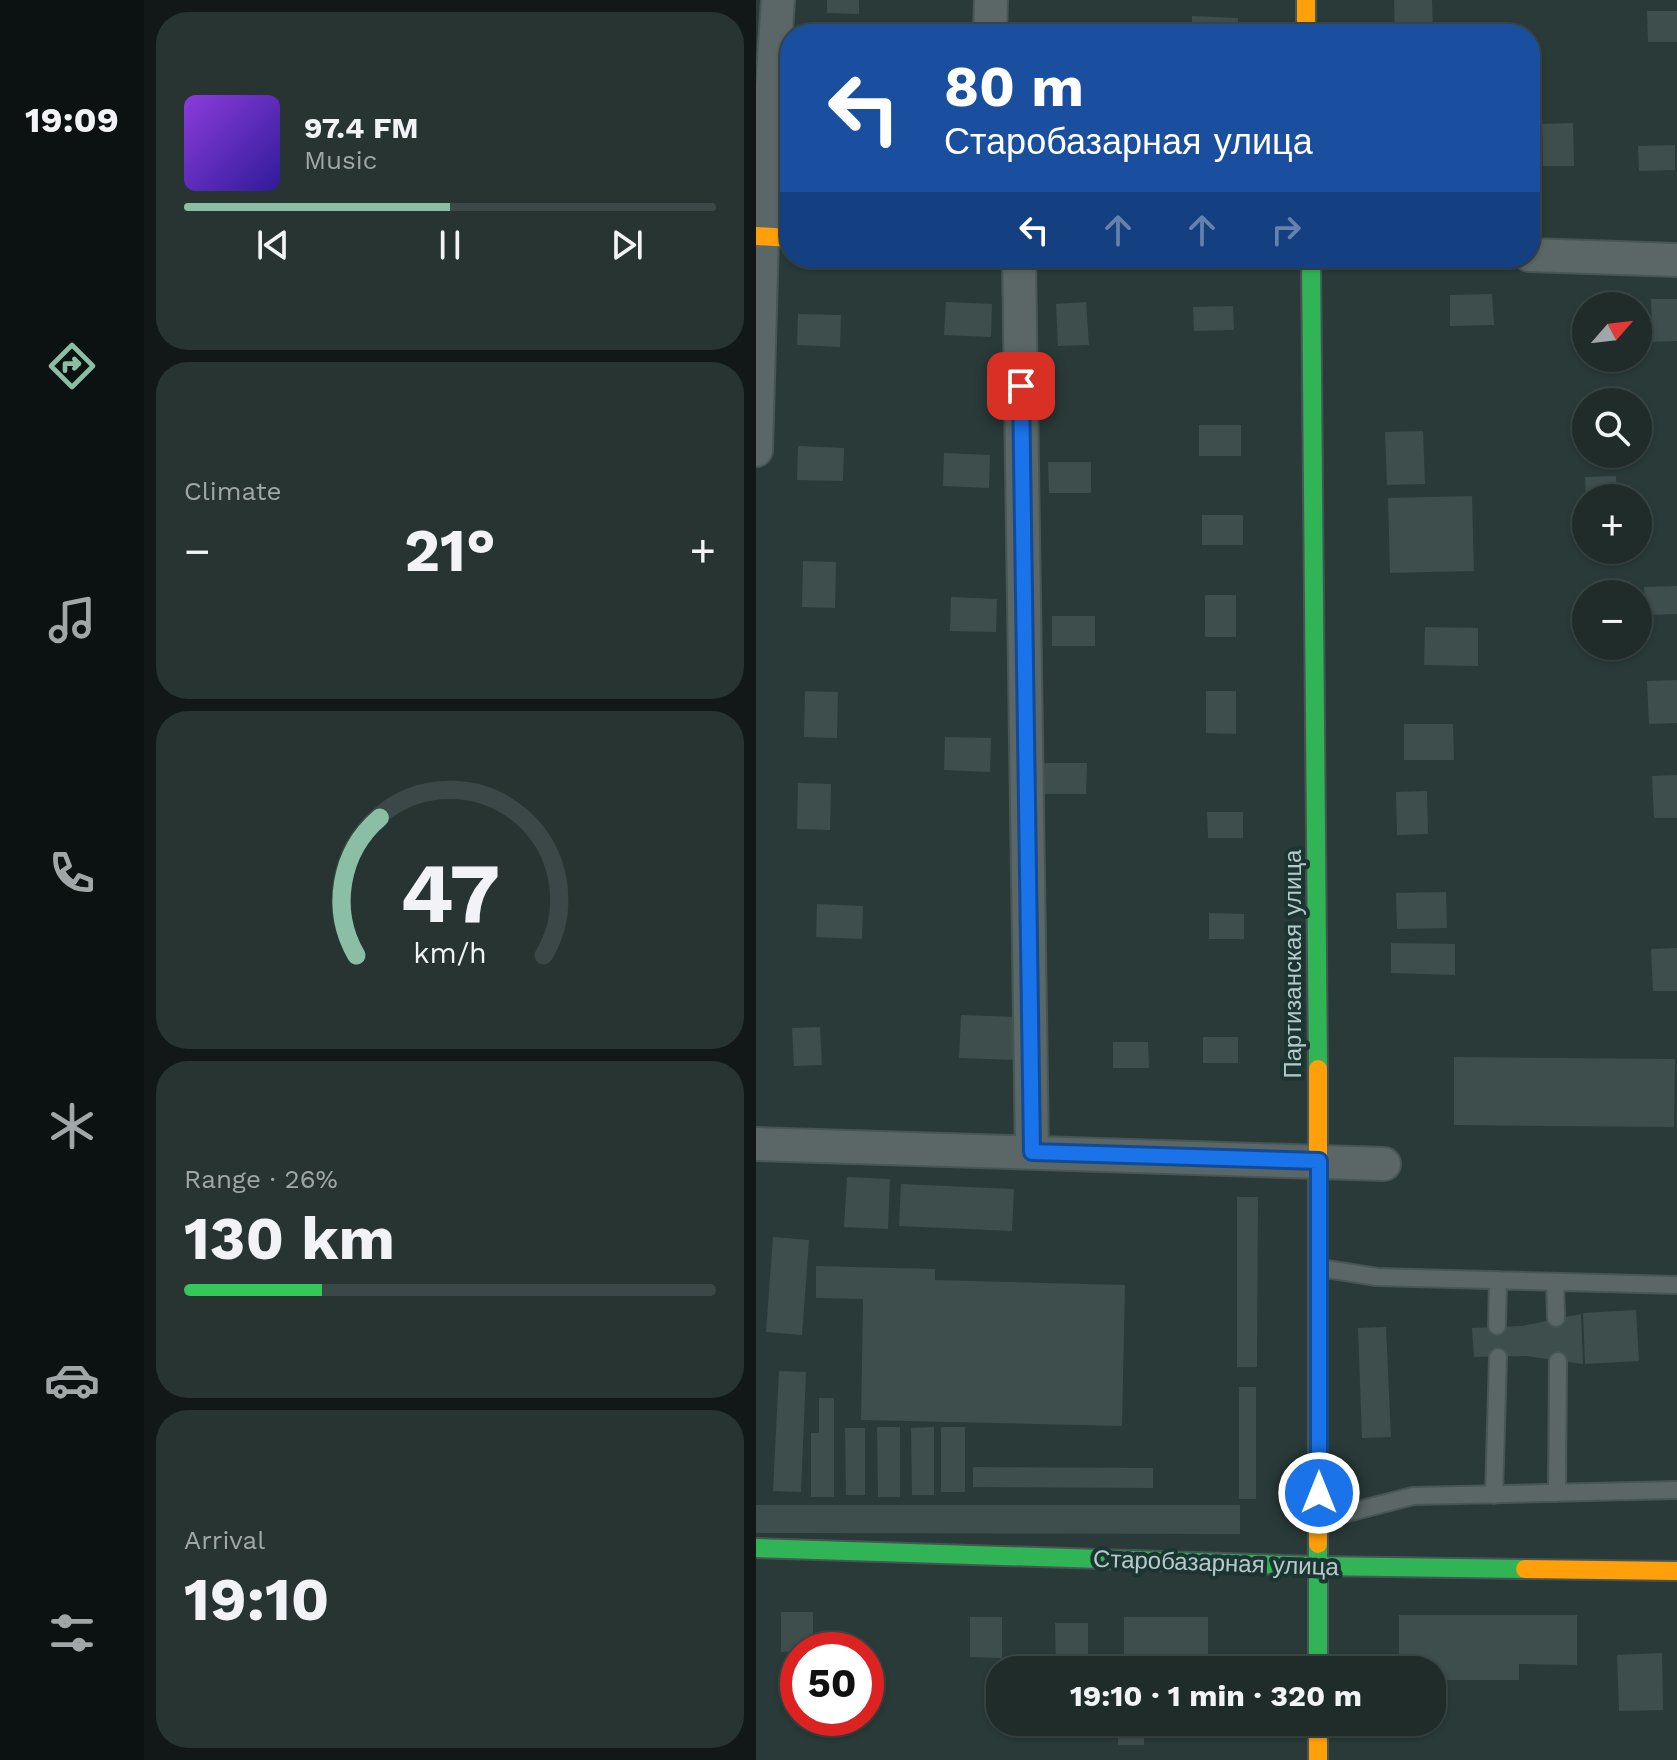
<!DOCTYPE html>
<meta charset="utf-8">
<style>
body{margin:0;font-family:"Work Sans",sans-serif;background:#273432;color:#f1f3f6;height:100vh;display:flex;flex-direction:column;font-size:30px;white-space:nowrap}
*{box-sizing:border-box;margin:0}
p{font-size:26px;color:#a1a7a8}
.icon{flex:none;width:44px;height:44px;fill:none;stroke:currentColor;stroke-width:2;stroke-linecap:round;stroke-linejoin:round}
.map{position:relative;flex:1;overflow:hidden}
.details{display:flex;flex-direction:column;gap:12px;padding:12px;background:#111817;width:612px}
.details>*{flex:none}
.hud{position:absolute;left:24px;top:24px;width:760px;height:244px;border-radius:32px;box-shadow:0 2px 6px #0004,0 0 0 2px #3c4847;background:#1a4fa0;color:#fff;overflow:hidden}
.needle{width:52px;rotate:62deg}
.tools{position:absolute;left:816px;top:292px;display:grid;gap:16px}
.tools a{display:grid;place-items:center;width:80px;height:80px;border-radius:50%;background:#1f2c2a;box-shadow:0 2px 6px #0004,0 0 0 2px #3c4847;font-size:40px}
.speed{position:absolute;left:24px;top:1632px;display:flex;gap:16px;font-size:40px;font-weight:700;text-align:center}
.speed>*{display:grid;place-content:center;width:104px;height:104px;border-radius:50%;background:#1f2c2a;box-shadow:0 2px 6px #0004,0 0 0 2px #3c4847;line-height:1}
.speed .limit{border:12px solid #d22;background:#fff;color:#111}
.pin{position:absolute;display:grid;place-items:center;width:68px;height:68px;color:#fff;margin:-34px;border-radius:16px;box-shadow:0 4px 12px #0006}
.me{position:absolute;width:88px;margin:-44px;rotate:0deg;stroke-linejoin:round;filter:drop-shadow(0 0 6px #0008)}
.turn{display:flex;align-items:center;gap:28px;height:168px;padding:0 32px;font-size:36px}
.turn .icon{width:104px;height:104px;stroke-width:2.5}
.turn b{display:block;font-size:56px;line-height:68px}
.lanes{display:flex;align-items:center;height:76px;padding:0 32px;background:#0003;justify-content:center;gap:40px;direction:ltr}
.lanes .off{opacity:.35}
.big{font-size:60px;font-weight:700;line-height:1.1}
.details .tile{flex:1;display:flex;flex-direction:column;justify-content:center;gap:12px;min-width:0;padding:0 28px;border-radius:32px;background:#273432}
.details .dial{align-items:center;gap:0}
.dial svg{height:208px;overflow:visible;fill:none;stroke:#3c4847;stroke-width:7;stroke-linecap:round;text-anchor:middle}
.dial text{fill:#f1f3f6;stroke:none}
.song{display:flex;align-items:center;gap:24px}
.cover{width:96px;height:96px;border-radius:12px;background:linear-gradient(135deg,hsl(270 70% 55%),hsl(250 70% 35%))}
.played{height:8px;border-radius:4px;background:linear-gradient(90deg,#8abfa5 50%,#3c4847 50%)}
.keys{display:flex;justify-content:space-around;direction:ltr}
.heat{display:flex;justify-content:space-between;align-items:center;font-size:44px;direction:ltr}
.charge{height:12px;border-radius:6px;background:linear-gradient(90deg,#34c759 26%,#3c4847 0)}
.trip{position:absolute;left:230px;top:1656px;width:460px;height:80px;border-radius:32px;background:#1f2c2a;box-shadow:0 2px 6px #0004,0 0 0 2px #3c4847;font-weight:700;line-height:80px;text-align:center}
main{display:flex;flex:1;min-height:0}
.tabs{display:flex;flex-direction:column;width:144px;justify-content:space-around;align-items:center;background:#0c1211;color:#a1a7a8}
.tabs .icon{width:56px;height:56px}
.tabs .on{color:#8abfa5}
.tabs b{font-size:36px;color:#f1f3f6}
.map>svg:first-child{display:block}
.building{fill:#3e4e4c}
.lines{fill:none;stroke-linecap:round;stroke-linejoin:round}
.lane-casing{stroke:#475655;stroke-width:20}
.street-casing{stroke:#475655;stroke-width:36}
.fast-casing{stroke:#475655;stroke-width:22}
.slow-casing{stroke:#475655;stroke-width:22}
.lane{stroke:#5a6766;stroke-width:16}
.street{stroke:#5a6766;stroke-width:32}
.fast{stroke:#30b455;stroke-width:18}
.slow{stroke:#ff9f0a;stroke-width:18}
.route-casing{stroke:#114b97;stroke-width:20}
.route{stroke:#1a73e8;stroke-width:14}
.labels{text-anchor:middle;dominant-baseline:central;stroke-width:8;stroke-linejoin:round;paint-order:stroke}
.street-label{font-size:24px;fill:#b4cbc9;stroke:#1c3533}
</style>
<main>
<nav class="tabs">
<b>19:09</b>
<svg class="icon on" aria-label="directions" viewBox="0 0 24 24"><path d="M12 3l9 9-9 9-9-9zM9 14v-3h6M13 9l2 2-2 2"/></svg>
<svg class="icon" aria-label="music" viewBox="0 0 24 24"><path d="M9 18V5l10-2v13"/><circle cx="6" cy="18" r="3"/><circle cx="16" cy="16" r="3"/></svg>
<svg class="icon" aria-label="phone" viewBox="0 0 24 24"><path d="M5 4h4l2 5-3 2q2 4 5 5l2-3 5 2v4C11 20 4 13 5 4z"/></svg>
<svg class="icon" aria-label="climate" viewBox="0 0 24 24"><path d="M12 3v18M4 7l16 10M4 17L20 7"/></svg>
<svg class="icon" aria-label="car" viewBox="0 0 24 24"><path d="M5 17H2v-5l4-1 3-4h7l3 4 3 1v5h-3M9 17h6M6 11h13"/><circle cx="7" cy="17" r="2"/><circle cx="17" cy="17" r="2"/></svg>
<svg class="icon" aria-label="filters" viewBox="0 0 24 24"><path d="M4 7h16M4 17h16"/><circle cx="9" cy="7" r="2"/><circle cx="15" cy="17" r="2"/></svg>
</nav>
<section class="details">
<div class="tile">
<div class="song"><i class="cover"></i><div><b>97.4 FM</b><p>Music</p></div></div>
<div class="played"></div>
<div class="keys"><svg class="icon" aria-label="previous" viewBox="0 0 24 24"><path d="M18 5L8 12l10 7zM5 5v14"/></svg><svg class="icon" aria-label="pause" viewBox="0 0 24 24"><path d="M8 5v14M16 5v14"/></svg><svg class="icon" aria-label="next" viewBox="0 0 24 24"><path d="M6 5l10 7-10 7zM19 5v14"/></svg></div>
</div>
<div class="tile"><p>Climate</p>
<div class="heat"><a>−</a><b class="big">21°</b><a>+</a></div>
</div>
<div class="tile dial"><svg viewBox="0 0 100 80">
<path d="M14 69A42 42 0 1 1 86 69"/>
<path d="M14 69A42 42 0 0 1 23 16" stroke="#8abfa5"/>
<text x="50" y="56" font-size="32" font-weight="700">47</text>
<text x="50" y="72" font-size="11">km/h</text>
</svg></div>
<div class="tile"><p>Range · 26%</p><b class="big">130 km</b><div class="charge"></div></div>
<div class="tile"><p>Arrival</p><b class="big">19:10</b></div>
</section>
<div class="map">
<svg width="921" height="1760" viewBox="0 0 921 1760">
<rect width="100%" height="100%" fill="#293a38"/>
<path class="building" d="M71 0H103V14L71 13Z
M638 0H676L677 34H639Z
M891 11H921V42H892Z
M436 16 482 18V34H436Z
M817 123 818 166H787L786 124Z
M919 145V170L883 171 882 146Z
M736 294 738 325 694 326V295Z
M895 299H921V341L896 342Z
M190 302 236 304 235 337 188 335Z
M330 302 333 345 302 346 300 304Z
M477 306 478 330 438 331 437 307Z
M42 314 85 315 84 347 41 345Z
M443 425H485V456H443Z
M667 431 669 484 631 485 629 432Z
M42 446 88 448 87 481 41 480Z
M188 453 234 455 233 488 187 486Z
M292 462H335V493H293Z
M860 476 861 498H830L829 477Z
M716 496 718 571 634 573 632 498Z
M446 515H487V545H446Z
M47 561 80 562 79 608 46 607Z
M921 586V614L889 615 888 587Z
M449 595H480V637H449Z
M195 597 241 599 240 632 194 631Z
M296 616H339V646H296Z
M669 627 722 628V666L668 665Z
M921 680V723L893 724 891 681Z
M49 691 82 692 81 738 48 737Z
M450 691H480V734L450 733Z
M648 724H697L698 760H648Z
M189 737 235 738 234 772 188 770Z
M288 763H331L330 794H288Z
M921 775V818H898L896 776Z
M42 783 75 784 74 830 41 829Z
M671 791 672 834 641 835 640 792Z
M451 812H487V838H452Z
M690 892 691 928 641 929 640 893Z
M61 904 107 906 106 939 60 937Z
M453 913 488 914V939H453Z
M635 943 699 944V975L635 973Z
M921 948V991H897L895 949Z
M205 1015 264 1017 263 1060 203 1058Z
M64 1027 66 1065 38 1066 36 1028Z
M447 1037H482V1063H447Z
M357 1042H392L393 1068H357Z
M698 1057 919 1059 918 1127 698 1125Z
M91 1177 134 1179 132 1229 88 1227Z
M145 1184 258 1189 256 1231 143 1226Z
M481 1197H502L501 1367H481Z
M17 1237 53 1240 46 1335 10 1332Z
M60 1266 179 1269V1280L369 1285 366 1426 105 1420 107 1299 60 1298Z
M880 1310 883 1361 829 1364 827 1313Z
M825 1314 827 1364 770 1356 718 1357 716 1328 766 1326Z
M630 1327 635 1437 606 1438 602 1328Z
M23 1371 50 1372 45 1492 17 1491Z
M483 1387H500V1499H483Z
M63 1398H78V1497H55V1433H63Z
M121 1427H144V1497H122Z
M178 1427V1495H156L155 1428Z
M185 1427H209V1492H185Z
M89 1428H109V1495H90Z
M217 1467 397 1468V1488L217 1487Z
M0 1505H484V1534L0 1533Z
M25 1612H57V1650L25 1652Z
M643 1615H821V1665L763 1664V1680H683V1694H676V1670H643Z
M214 1617H246V1658L214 1657Z
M368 1617H452V1670H368Z
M299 1623H332V1664H300Z
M906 1653 907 1710 863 1711 861 1655Z
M362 1722H388V1745H362Z"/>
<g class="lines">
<defs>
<path id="lane" d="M564 1268 621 1277 921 1285
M799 1282 800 1318
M741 1326 742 1280
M801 1493 802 1361
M738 1495 742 1357
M564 1520 657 1496 921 1490"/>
<path id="street" d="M234 34 235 0
M774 255 921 260
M263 258 276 1152
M0 450 6 236 22 0
M0 1144 628 1164"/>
<path id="fast" d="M555 258 562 1069
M0 1548 562 1566 769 1569
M562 1670V1544"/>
<path id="slow" d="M550 0V34
M0 236 34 238
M562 1069V1544
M769 1569 921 1571
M562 1722V1760"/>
</defs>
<use href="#lane" class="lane-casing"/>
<use href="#street" class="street-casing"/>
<use href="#fast" class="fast-casing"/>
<use href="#slow" class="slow-casing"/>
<use href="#lane" class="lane"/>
<use href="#street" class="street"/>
<use href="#fast" class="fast"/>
<use href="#slow" class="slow"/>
</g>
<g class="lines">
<defs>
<path id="route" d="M265 386 276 1152 563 1161V1493"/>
</defs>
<use href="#route" class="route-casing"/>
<use href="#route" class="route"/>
</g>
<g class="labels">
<g class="street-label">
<text transform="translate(537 964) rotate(-90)">Партизанская улица</text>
<text transform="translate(460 1563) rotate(2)">Старобазарная улица</text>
</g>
</g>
</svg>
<div class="tools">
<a><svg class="needle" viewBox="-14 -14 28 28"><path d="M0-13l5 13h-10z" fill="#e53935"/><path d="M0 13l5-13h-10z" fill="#a1a7a8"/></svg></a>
<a><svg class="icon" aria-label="search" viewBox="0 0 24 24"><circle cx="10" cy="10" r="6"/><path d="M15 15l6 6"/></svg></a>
<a>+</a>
<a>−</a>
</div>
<div class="speed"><div class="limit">50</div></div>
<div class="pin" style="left:265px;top:386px;background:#d93025"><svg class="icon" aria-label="arrive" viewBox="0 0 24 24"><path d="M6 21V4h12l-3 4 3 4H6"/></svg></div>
<svg class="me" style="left:563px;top:1493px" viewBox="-20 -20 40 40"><circle r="17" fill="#1a73e8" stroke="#fff" stroke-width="3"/><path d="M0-11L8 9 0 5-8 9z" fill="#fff"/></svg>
<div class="trip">19:10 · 1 min · 320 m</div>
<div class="hud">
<div class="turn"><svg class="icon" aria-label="left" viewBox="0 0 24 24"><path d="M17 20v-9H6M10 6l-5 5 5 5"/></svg><div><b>80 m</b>Старобазарная улица</div></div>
<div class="lanes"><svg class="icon" aria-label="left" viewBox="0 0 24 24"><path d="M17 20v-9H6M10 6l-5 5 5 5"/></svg><svg class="icon off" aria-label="ahead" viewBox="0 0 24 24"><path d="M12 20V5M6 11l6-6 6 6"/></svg><svg class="icon off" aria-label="ahead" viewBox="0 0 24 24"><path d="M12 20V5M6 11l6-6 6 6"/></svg><svg class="icon off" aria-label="right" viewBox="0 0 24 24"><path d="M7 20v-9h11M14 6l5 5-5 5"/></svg></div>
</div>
</div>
</main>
